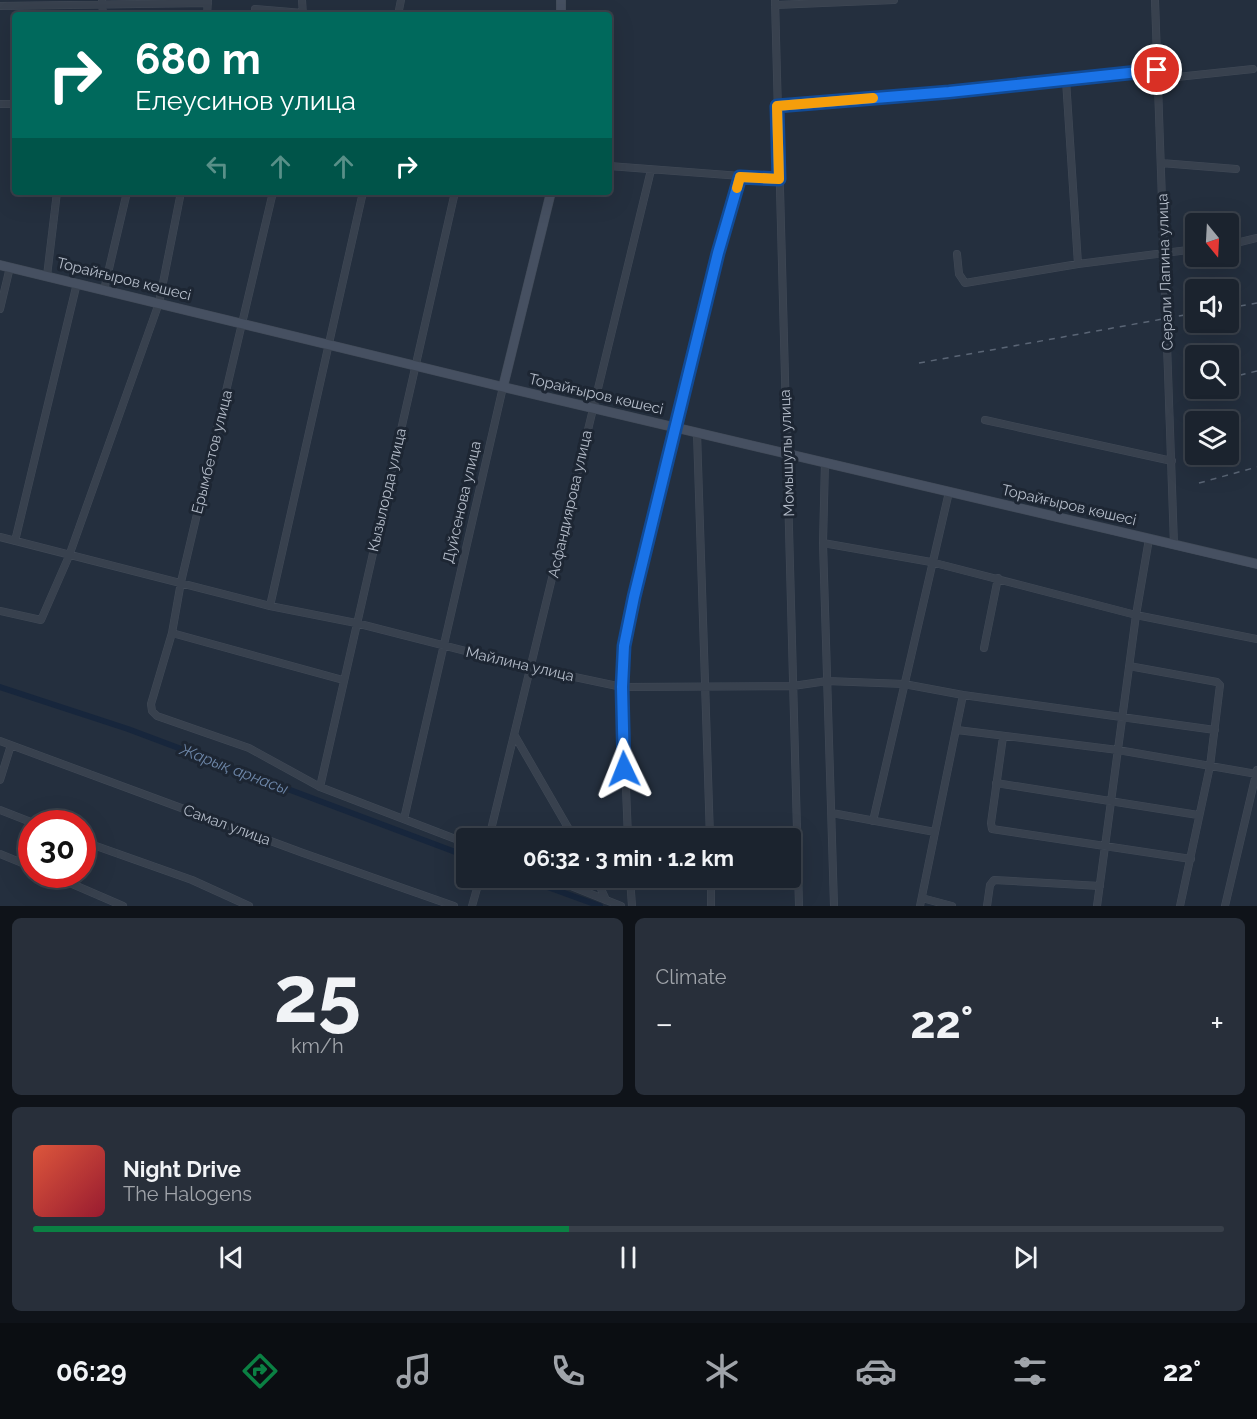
<!DOCTYPE html>
<meta charset="utf-8">
<style>
body{margin:0;font-family:Raleway,sans-serif;background:#282f3a;color:#f1f3f6;height:100vh;display:flex;flex-direction:column;font-size:22px;white-space:nowrap}
*{box-sizing:border-box;margin:0}
p{font-size:20px;color:#a0a4aa}
.icon{flex:none;width:33px;height:33px;fill:none;stroke:currentColor;stroke-width:2;stroke-linecap:round;stroke-linejoin:round}
.map{position:relative;height:906px;overflow:hidden}
.sheet{display:flex;flex-direction:column;gap:12px;padding:12px;background:#0f1319;flex:1}
.sheet>*{flex:none}
.banner{position:absolute;left:12px;top:12px;width:600px;height:183px;border-radius:6px;box-shadow:0 6px 24px #0002,0 0 0 2px #39404a;background:#00695c;color:#fff;overflow:hidden}
.needle{width:39px;rotate:162deg}
.controls{position:absolute;left:1185px;top:213px;display:grid;gap:12px}
.controls a{display:grid;place-items:center;width:54px;height:54px;border-radius:6px;background:#1b232e;box-shadow:0 6px 24px #0002,0 0 0 2px #39404a;font-size:30px}
.speed{position:absolute;left:18px;top:810px;display:flex;gap:12px;font-size:30px;font-weight:700;text-align:center}
.speed>*{display:grid;place-content:center;width:78px;height:78px;border-radius:50%;background:#1b232e;box-shadow:0 6px 24px #0002,0 0 0 2px #39404a;line-height:1}
.speed .limit{border:9px solid #d22;background:#fff;color:#111}
.pin{position:absolute;display:grid;place-items:center;width:51px;height:51px;color:#fff;margin:-26px;border:3px solid #fff;border-radius:50%;box-shadow:0 2px 6px #0007}
.me{position:absolute;width:66px;margin:-33px;rotate:358deg;stroke-linejoin:round;filter:drop-shadow(0 0 4px #0008)}
.turn{display:flex;align-items:center;gap:21px;height:126px;padding:0 24px;font-size:27px}
.turn .icon{width:78px;height:78px;stroke-width:2.5}
.turn b{display:block;font-size:42px;line-height:51px}
.lanes{display:flex;align-items:center;height:57px;padding:0 24px;background:#0003;justify-content:center;gap:30px;direction:ltr}
.lanes .off{opacity:.35}
.big{font-size:45px;font-weight:700;line-height:1.1}
.sheet .card{flex:1;display:flex;flex-direction:column;justify-content:center;gap:9px;min-width:0;padding:0 21px;border-radius:9px;background:#282f3a}
.sheet .dial{align-items:center;gap:0}
.dial b{font-size:78px;line-height:1}
.song{display:flex;align-items:center;gap:18px}
.cover{width:72px;height:72px;border-radius:9px;background:linear-gradient(135deg,hsl(10 70% 55%),hsl(350 70% 35%))}
.played{height:6px;border-radius:3px;background:linear-gradient(90deg,#0b8043 45%,#39404a 45%)}
.keys{display:flex;justify-content:space-around;direction:ltr}
.heat{display:flex;justify-content:space-between;align-items:center;font-size:33px;direction:ltr}
.sheet .tiles{flex:1;display:grid;gap:12px;grid-template-columns:1fr 1fr}
.card:last-child{grid-column:span 2}
.trip{position:absolute;left:456px;top:828px;width:345px;height:60px;border-radius:6px;background:#1b232e;box-shadow:0 6px 24px #0002,0 0 0 2px #39404a;font-weight:700;line-height:60px;text-align:center}
.tab-bar{display:flex;height:96px;justify-content:space-around;align-items:center;background:#0b0e12;color:#a0a4aa}
.tab-bar .icon{width:42px;height:42px}
.tab-bar .current{color:#0b8043}
.tab-bar b{font-size:27px;color:#f1f3f6}
.map>svg:first-child{display:block}
.lines{fill:none;stroke-linecap:round;stroke-linejoin:round}
.canal{stroke:#17263c;stroke-width:6}
.street-casing{stroke:#414a57;stroke-width:8}
.secondary-casing{stroke:#414a57;stroke-width:10}
.street{stroke:#38414e;stroke-width:7}
.secondary{stroke:#465061;stroke-width:9}
.rail{stroke:#5a6575;stroke-width:1.5;stroke-dasharray:6 6;stroke-linecap:butt}
.route-casing{stroke:#114b97;stroke-width:15}
.route{stroke:#1a73e8;stroke-width:10}
.slow{stroke:#f59e0b;stroke-width:10}
.labels{text-anchor:middle;dominant-baseline:central;stroke-width:6;stroke-linejoin:round;paint-order:stroke}
.street-label{font-size:15px;fill:#b4bcc9;stroke:#1d2633}
.water-label{font-size:16px;font-style:italic;fill:#6d86a8;stroke:#1d2633}
</style>
<div class="map">
<svg width="1257" height="906" viewBox="0 0 1257 906">
<rect width="100%" height="100%" fill="#242f3e"/>
<g class="lines">
<path class="canal" d="M0 687 128 729 466 856
M523 878 600 906"/>
<defs>
<path id="street" d="M102 0 103 15
M302 0 303 15
M775 0 799 906
M1155 0 1174 545
M775 5 894 0
M0 6 208 3
M255 9 303 13
M207 15 208 0
M398 15 401 0
M1158 79 1253 69
M1066 80 1078 264
M0 104H15
M777 106 949 92 1157 70
M1161 163 1236 169
M609 166 779 179
M273 192 181 582 172 633 151 704 152 711 157 716 249 748 320 787 466 843
M1228 245 1257 238
M957 254 959 274 965 283 1078 264 1196 249
M47 276 57 192
M104 290 127 192
M0 309 10 267
M985 420 1172 461
M697 433 710 838
M825 462 823 543 834 906
M0 537 270 606 356 623 532 668 622 687 793 686 827 681 904 684 963 695 1215 730
M15 541 77 283
M823 543 931 562 1136 615 1257 639
M270 606 363 192
M0 611 41 620 69 556 159 303 181 192
M172 633 343 680
M984 648 998 578
M1129 666 1217 682 1220 685 1210 766 1180 906
M957 730 1118 750 1257 774
M515 736 574 838
M1003 737 991 823 992 829 1191 859
M0 741 303 853 454 906
M0 780 11 745
M996 783 1198 815
M320 787 455 192
M0 810 36 824
M832 813 935 832
M404 819 503 387
M873 821 949 492
M489 838 651 170
M628 838 622 687 624 646 718 253 740 177
M82 841 192 880 249 906
M0 854 32 867
M49 874 123 906
M551 878 621 906
M596 878 606 900
M630 878 632 906
M711 878V906
M922 898 952 906
M472 906 480 878
M920 906 963 695
M987 906 990 885 994 880 1100 886
M1097 906 1136 615 1149 539
M1225 906 1257 770"/>
<path id="secondary" d="M561 15V0
M0 265 503 387 1257 564
M503 387 551 192"/>
</defs>
<use href="#street" class="street-casing"/>
<use href="#secondary" class="secondary-casing"/>
<use href="#street" class="street"/>
<use href="#secondary" class="secondary"/>
<path class="rail" d="M1228 308 1257 303
M919 363 1196 313
M1228 378 1257 371
M1199 483 1257 467"/>
</g>
<g class="lines">
<defs>
<path id="route" d="M624 769 622 687 624 646 634 597 718 253 740 177 779 179 777 106 949 92 1157 70"/>
</defs>
<use href="#route" class="route-casing"/>
<use href="#route" class="route"/>
<path class="slow" d="M737 188 740 177 779 179 777 106 873 98"/>
</g>
<g class="labels">
<g class="street-label">
<text transform="translate(1165 272) rotate(-92)">Серали Лапина улица</text>
<text transform="translate(124 279) rotate(14)">Торайғыров көшесі</text>
<text transform="translate(596 394) rotate(13)">Торайғыров көшесі</text>
<text transform="translate(212 452) rotate(-76)">Ерымбетов улица</text>
<text transform="translate(787 453) rotate(-92)">Момышулы улица</text>
<text transform="translate(387 490) rotate(-77)">Кызылорда улица</text>
<text transform="translate(462 502) rotate(-77)">Дуйсенова улица</text>
<text transform="translate(570 504) rotate(-77)">Асфандиярова улица</text>
<text transform="translate(1069 505) rotate(13)">Торайғыров көшесі</text>
<text transform="translate(520 664) rotate(13)">Майлина улица</text>
<text transform="translate(227 825) rotate(20)">Самал улица</text>
</g>
<g class="water-label">
<text transform="translate(234 769) rotate(21)">Жарық арнасы</text>
</g>
</g>
</svg>
<div class="controls">
<a><svg class="needle" viewBox="-14 -14 28 28"><path d="M0-13l5 13h-10z" fill="#e53935"/><path d="M0 13l5-13h-10z" fill="#a0a4aa"/></svg></a>
<a><svg class="icon" aria-label="sound" viewBox="0 0 24 24"><path d="M4 9h4l5-4v14l-5-4H4zM17 9q2 3 0 6"/></svg></a>
<a><svg class="icon" aria-label="search" viewBox="0 0 24 24"><circle cx="10" cy="10" r="6"/><path d="M15 15l6 6"/></svg></a>
<a><svg class="icon" aria-label="layers" viewBox="0 0 24 24"><path d="M12 4l9 5-9 5-9-5zM3 14l9 5 9-5"/></svg></a>
</div>
<div class="speed"><div class="limit">30</div></div>
<div class="pin" style="left:1157px;top:70px;background:#d93025"><svg class="icon" aria-label="arrive" viewBox="0 0 24 24"><path d="M6 21V4h12l-3 4 3 4H6"/></svg></div>
<svg class="me" style="left:624px;top:769px" viewBox="-20 -20 40 40"><path d="M0-17L14 15 0 8-14 15z" fill="#1a73e8" stroke="#fff" stroke-width="4"/></svg>
<div class="trip">06:32 · 3 min · 1.2 km</div>
<div class="banner">
<div class="turn"><svg class="icon" aria-label="right" viewBox="0 0 24 24"><path d="M7 20v-9h11M14 6l5 5-5 5"/></svg><div><b>680 m</b>Елеусинов улица</div></div>
<div class="lanes"><svg class="icon off" aria-label="left" viewBox="0 0 24 24"><path d="M17 20v-9H6M10 6l-5 5 5 5"/></svg><svg class="icon off" aria-label="ahead" viewBox="0 0 24 24"><path d="M12 20V5M6 11l6-6 6 6"/></svg><svg class="icon off" aria-label="ahead" viewBox="0 0 24 24"><path d="M12 20V5M6 11l6-6 6 6"/></svg><svg class="icon" aria-label="right" viewBox="0 0 24 24"><path d="M7 20v-9h11M14 6l5 5-5 5"/></svg></div>
</div>
</div>
<section class="sheet">
<div class="tiles">
<div class="card dial"><b>25</b><p>km/h</p></div>
<div class="card"><p>Climate</p>
<div class="heat"><a>−</a><b class="big">22°</b><a>+</a></div>
</div>
<div class="card">
<div class="song"><i class="cover"></i><div><b>Night Drive</b><p>The Halogens</p></div></div>
<div class="played"></div>
<div class="keys"><svg class="icon" aria-label="previous" viewBox="0 0 24 24"><path d="M18 5L8 12l10 7zM5 5v14"/></svg><svg class="icon" aria-label="pause" viewBox="0 0 24 24"><path d="M8 5v14M16 5v14"/></svg><svg class="icon" aria-label="next" viewBox="0 0 24 24"><path d="M6 5l10 7-10 7zM19 5v14"/></svg></div>
</div>
</div>
</section>
<nav class="tab-bar">
<b>06:29</b>
<svg class="icon current" aria-label="directions" viewBox="0 0 24 24"><path d="M12 3l9 9-9 9-9-9zM9 14v-3h6M13 9l2 2-2 2"/></svg>
<svg class="icon" aria-label="music" viewBox="0 0 24 24"><path d="M9 18V5l10-2v13"/><circle cx="6" cy="18" r="3"/><circle cx="16" cy="16" r="3"/></svg>
<svg class="icon" aria-label="phone" viewBox="0 0 24 24"><path d="M5 4h4l2 5-3 2q2 4 5 5l2-3 5 2v4C11 20 4 13 5 4z"/></svg>
<svg class="icon" aria-label="climate" viewBox="0 0 24 24"><path d="M12 3v18M4 7l16 10M4 17L20 7"/></svg>
<svg class="icon" aria-label="car" viewBox="0 0 24 24"><path d="M5 17H2v-5l4-1 3-4h7l3 4 3 1v5h-3M9 17h6M6 11h13"/><circle cx="7" cy="17" r="2"/><circle cx="17" cy="17" r="2"/></svg>
<svg class="icon" aria-label="filters" viewBox="0 0 24 24"><path d="M4 7h16M4 17h16"/><circle cx="9" cy="7" r="2"/><circle cx="15" cy="17" r="2"/></svg>
<b>22°</b>
</nav>
